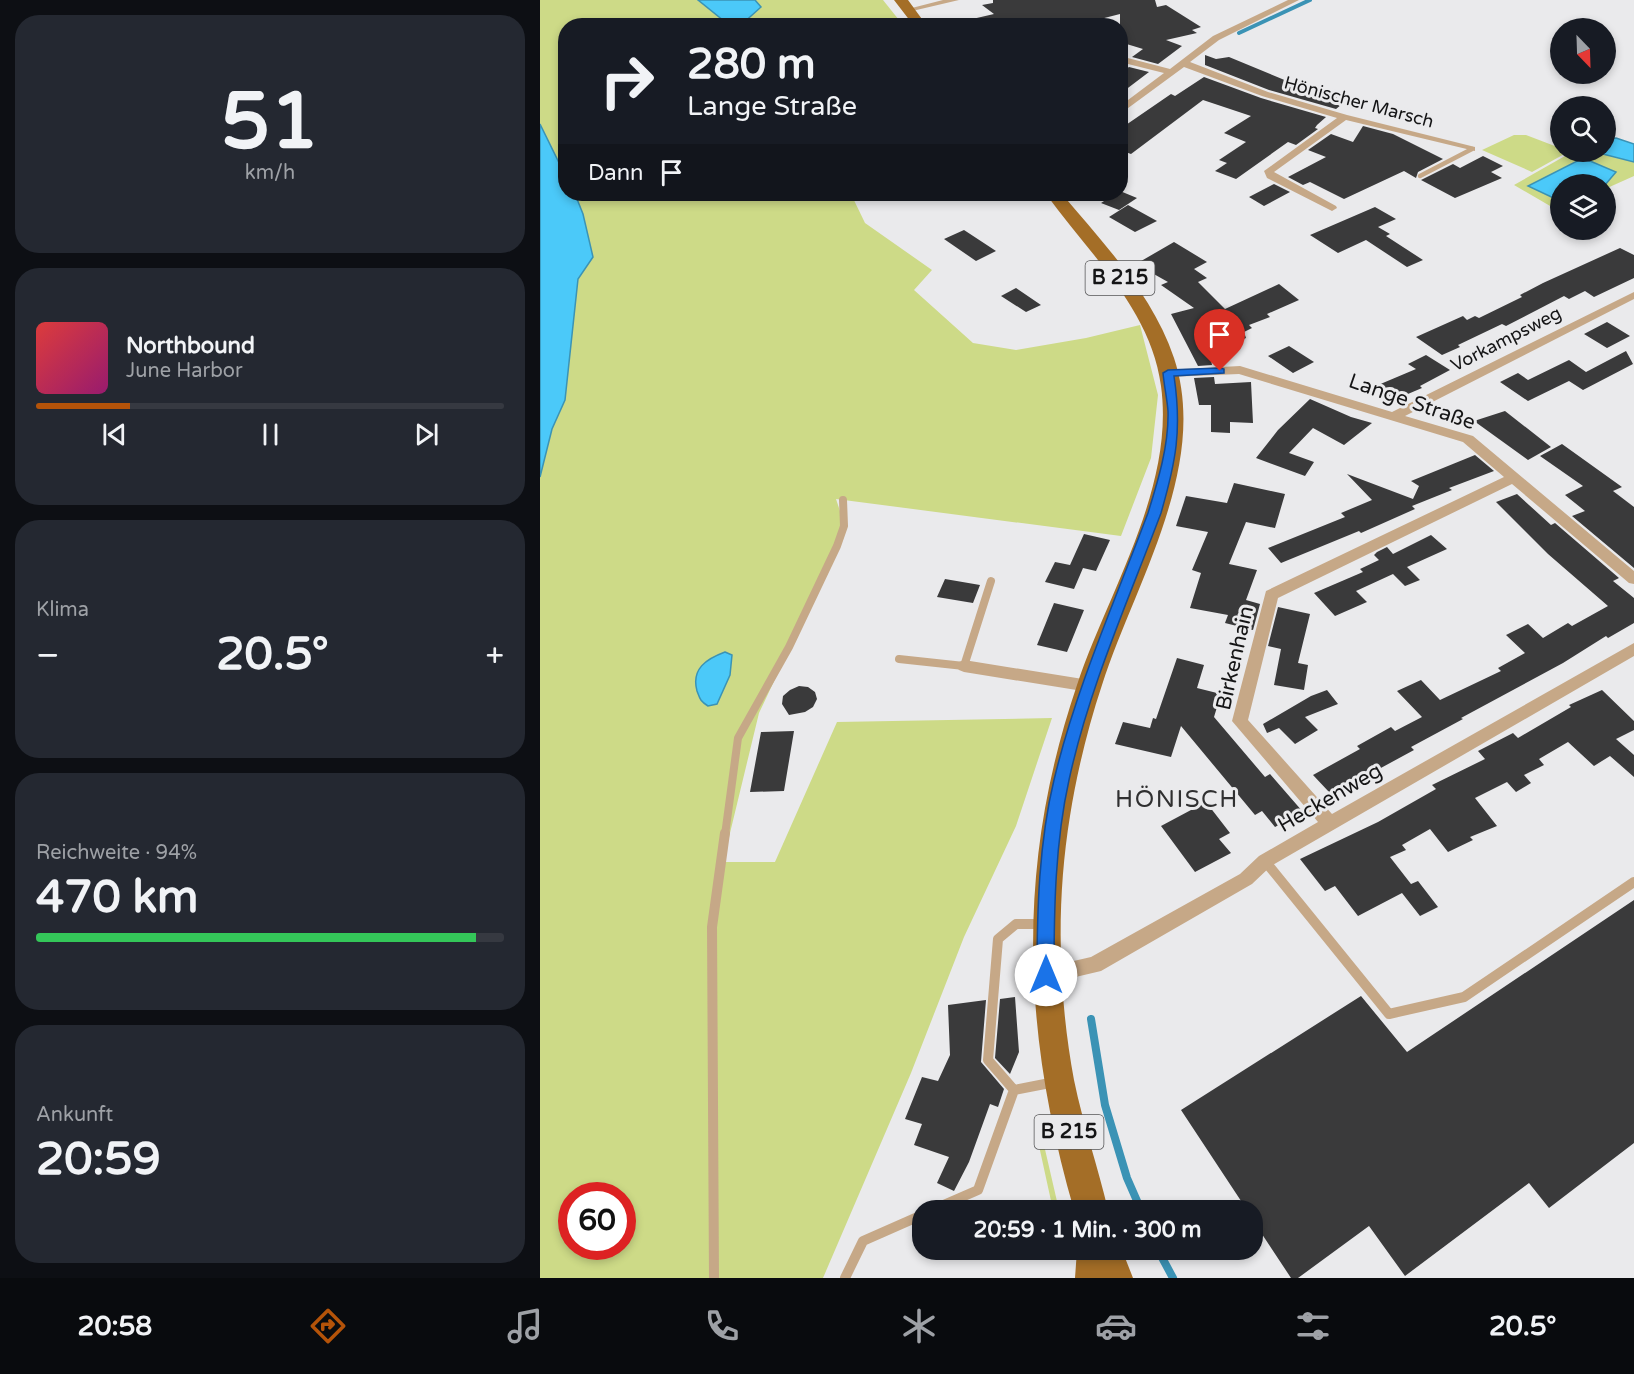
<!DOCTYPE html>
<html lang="de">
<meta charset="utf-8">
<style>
body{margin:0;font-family:"Varela Round",sans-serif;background:#242831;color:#f1f3f6;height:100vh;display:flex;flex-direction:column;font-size:22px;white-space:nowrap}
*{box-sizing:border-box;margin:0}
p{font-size:20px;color:#9ea1a6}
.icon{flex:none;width:33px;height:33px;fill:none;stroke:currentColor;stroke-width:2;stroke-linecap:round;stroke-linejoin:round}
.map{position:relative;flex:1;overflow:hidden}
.drawer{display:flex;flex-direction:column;gap:15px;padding:15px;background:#0d0f14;width:540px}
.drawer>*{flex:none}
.hud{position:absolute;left:18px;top:18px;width:570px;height:183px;border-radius:24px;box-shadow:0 3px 9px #0003;background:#171b24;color:#f1f3f6;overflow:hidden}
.needle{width:39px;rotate:157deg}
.buttons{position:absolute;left:1010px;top:18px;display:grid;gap:12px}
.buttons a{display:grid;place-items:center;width:66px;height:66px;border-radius:50%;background:#171b24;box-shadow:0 3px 9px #0003;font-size:30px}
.speed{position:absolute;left:18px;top:1182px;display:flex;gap:12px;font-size:30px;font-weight:700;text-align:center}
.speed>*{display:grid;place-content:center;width:78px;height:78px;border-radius:50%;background:#171b24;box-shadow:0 3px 9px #0003;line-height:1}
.speed .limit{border:9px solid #d22;background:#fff;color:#111}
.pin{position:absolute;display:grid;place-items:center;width:51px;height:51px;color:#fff;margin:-62px -26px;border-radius:50% 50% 50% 0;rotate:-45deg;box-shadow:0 0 6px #0007}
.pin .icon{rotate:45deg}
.me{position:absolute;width:66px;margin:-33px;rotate:0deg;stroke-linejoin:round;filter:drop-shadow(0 0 4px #0008)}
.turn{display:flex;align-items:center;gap:21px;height:126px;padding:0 30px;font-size:27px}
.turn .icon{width:78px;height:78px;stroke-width:2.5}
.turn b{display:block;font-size:42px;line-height:51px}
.then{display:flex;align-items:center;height:57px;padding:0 30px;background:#0003;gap:12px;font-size:22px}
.big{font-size:45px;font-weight:700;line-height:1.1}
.drawer .card{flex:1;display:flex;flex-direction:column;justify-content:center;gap:9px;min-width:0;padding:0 21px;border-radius:24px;background:#242831}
.drawer .dial{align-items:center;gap:0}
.dial b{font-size:78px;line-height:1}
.song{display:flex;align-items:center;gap:18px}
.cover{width:72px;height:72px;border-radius:9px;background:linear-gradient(135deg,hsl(0 70% 55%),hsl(320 70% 35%))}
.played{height:6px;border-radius:3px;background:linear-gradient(90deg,#b45309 20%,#363941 20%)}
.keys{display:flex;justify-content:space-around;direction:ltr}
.heat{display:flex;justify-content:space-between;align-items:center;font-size:33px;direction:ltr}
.charge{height:9px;border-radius:4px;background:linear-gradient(90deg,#34c759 94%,#363941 0)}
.trip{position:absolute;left:372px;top:1200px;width:351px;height:60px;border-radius:24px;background:#171b24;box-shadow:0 3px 9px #0003;font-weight:700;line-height:60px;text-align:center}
.menu{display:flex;height:96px;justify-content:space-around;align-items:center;background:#090b0e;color:#9ea1a6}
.menu .icon{width:42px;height:42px}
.menu .current{color:#b45309}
.menu b{font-size:27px;color:#f1f3f6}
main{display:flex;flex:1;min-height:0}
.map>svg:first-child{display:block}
.green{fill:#cdda87;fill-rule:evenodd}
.water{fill:#4bc9f9;stroke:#3b93b5;stroke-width:1.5}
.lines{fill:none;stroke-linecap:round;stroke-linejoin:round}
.stream-far1{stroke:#3b93b5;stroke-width:4}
.stream{stroke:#3b93b5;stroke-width:8}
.building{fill:#3a3a3b}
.service-far2{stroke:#c6a887;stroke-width:4.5}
.service-far1{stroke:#c6a887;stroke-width:8}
.service{stroke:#c6a887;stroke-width:10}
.minor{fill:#c6a887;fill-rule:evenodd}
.primary{fill:#a46e27;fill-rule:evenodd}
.route{fill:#1a73e8;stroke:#114b97;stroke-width:1.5}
.labels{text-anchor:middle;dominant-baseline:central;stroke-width:6;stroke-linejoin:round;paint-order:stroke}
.far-street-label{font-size:18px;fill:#151516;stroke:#eaeaec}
.shield{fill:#eaeaec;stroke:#555556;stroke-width:1.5}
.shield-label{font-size:20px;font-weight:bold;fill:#151516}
.street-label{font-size:21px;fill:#151516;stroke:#eaeaec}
.quarter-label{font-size:24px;letter-spacing:1.5px;fill:#303031;stroke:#eaeaec}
</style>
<main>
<section class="drawer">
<div class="card dial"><b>51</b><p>km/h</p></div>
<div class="card">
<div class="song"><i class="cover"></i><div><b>Northbound</b><p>June Harbor</p></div></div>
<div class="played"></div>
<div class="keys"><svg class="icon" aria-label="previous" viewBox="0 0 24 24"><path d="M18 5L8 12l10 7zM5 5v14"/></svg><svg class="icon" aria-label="pause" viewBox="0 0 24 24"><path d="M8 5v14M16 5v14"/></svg><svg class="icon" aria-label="next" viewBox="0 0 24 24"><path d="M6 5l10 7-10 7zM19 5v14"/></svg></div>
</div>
<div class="card"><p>Klima</p>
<div class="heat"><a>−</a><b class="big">20.5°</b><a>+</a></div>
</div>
<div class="card"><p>Reichweite · 94%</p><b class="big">470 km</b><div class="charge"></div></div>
<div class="card"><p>Ankunft</p><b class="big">20:59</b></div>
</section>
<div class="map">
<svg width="1094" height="1278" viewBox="0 0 1094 1278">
<rect width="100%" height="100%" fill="#eaeaec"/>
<path class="green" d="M0 0H343L363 25H207L208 24 26 26V194H311L325 223 392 270 374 290 433 343 476 350 546 338 600 325 618 395 611 458 581 536 296 499 305 526 291 560 219 713 183 862H235L297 722 512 718 476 826 424 937 371 1073 283 1278H0ZM32 1196H82V1246H32Z
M974 135H986L1020 148V152H1028L992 172 942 150Z
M1032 152H1055L1094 162V176L1065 189V185L1076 172 989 186 1020 201V208L1017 210 974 185Z
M496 1132H501L519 1210H513Z"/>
<path class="water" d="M158 0H215L221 7 201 25H189Z
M0 124 25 175 26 194H35L43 214 53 257 38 279 25 400 12 429 0 477Z
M1076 138 1094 144V162L1055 152H1065V139Z
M1043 158 1076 172 1065 185 1020 184V201L988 186Z
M185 652 192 655 190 675 177 704 168 706C160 701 160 699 157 691 151 669 166 659 185 652Z"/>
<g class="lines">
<path class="stream-far1" d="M699 33 770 0"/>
<path class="stream" d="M551 1019 565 1105 587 1178 601 1210
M618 1250 633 1278"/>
</g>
<path class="building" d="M453 0H615L617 7 626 5 661 27 652 30 657 33 626 40 642 46 618 64 592 57 603 49 580 42V14L533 26 512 22 516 26H429L428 20 454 14 442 5 453 3Z
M665 55 676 59 689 57 759 86 807 100 796 109 729 90 665 65Z
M589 67 609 72 580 94V73Z
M664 77 721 98 786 117 777 125 775 128 778 129 756 145 748 142 696 179 675 171 687 163 679 160 706 142 684 133 711 116 663 100 591 154 580 150V129L631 94 635 96Z
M823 126 853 134 903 159 878 172 876 178 864 171 804 199 770 182 763 185 748 177 786 157 768 150 791 134 813 142Z
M943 156 963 166 951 172 962 178 915 198 881 180 913 164 920 168Z
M734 184 750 192 724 206 709 197Z
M580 191 597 198 579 210 561 203 575 194H580Z
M588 205 617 221 595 232 569 217Z
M835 207 856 219 838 227 850 234 846 236 883 260 867 267 826 240 798 253 770 235Z
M424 230 456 251 436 261 404 239Z
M634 242 667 262 654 269 667 278 658 282 685 309 739 284 759 300 727 314 730 317 709 325 712 328 704 332 706 338 684 348 669 350 672 365 658 366 631 314 654 308 621 285 628 282 596 264Z
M1080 248 1094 255V278L1054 297 1045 291 1029 299 1024 296 966 326 962 324 918 345 920 347 902 355 876 337 923 316 927 320 935 316 939 318 982 297 980 295 1003 283Z
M476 288 501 305 486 312 461 296Z
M1067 322 1090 336 1067 348 1044 334Z
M749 346 774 362 753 373 728 356Z
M1086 351 1093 364 1043 390 1029 381 988 401 960 382 978 373 988 380 1029 360 1046 372Z
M886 355 910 370 880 386 882 388 849 402 831 388 876 369 868 364Z
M674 377 675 384 711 382 713 423 690 422V433L671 432V405H659L654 378Z
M770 399 811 417 832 423 804 445 773 428 749 453 774 462 765 476 716 458 738 430Z
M965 411 1011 447 988 460 934 421Z
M1022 444 1082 487 1073 491 1094 507V568L1032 516 1045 511 1025 495 1043 486 1000 456Z
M935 455 954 471 909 488 912 490 872 506 875 509 821 533 819 531 741 563 728 548 805 517 801 513 832 500 807 474 873 499 879 486 871 481Z
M694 483 745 494 735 528 706 522 689 564 717 570 706 600 720 604 713 630 685 623 688 615 650 608 661 573 652 570 668 532 636 526 646 496 687 503Z
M977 494 1011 525 1015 523 1079 578 1073 581 1094 598V623L1068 638 1066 636 1023 663 921 718 923 719 871 747 874 750 839 769 836 766 789 792 773 775 820 749 817 746 851 727 855 731 882 717 857 691 881 680 900 700 961 671 958 668 985 653 966 635 988 624 1003 638 1028 623 1032 626 1068 606 1008 554 956 502Z
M544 534 570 540 556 571 543 568 534 589 505 582 515 562 530 565Z
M891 535 907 549 867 567 880 580 865 586 853 574 816 591 827 602 795 616 774 593 823 572 820 569 839 560 834 555 837 552 847 547 853 554Z
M405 579 440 585 433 603 397 597Z
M514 603 544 610 527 652 497 645Z
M738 607 770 614 758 663 768 665 764 690 734 685 741 649 728 646Z
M637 658 664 665 657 688 681 694 674 717 725 777 730 774 763 812 735 827 722 811 715 815 641 726 631 757 575 744 583 722 610 728 613 718 616 719Z
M259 686 268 687 275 692 277 699 273 707 265 712 249 715 242 704 243 696 250 690Z
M787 690 798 704 765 717 778 730 755 744 739 728 727 733 723 724 771 696Z
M1062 690 1094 721V730L1076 739 1094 755V777L1070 756 1054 766 1028 742 999 759 1004 765 984 775 991 783 976 792 967 782 935 798 957 826 930 837 933 840 908 852 890 829 862 845 866 850 850 857 871 884 878 881 898 907 880 916 862 893 818 916 795 886 785 891 760 859 838 822 896 789 892 785 945 759 938 751 973 733 978 738 1031 707 1029 705Z
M254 731 244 791 210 792 221 732Z
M666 802 690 833 679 839 691 853 655 872 621 826Z
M1094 900V1143L1009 1208 989 1183 865 1276 829 1226 758 1278H751L712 1219V1210H707L641 1110 821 996 867 1052Z
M475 997 479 1052 470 1074 455 1058 460 999Z
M446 1000 441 1062 464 1089 458 1107 450 1104 429 1162 414 1191 397 1183 409 1157 374 1145 382 1124 365 1119 382 1077 398 1081 410 1055 408 1005Z"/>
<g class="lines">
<path class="service-far2" d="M880 176 932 149"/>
<path class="service-far1" d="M359 659 424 666 451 581
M185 835 198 738 249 647 297 546 304 526 303 500"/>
<path class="service" d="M725 861 849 1014 924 997 1094 882
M504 924H476L458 939 448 1060 474 1090 515 1082
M392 1210 438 1190 474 1090
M174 1278 172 927 185 833
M305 1278 323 1241 382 1215"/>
<path class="minor" d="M403 0H419L368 12 364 10Z
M748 0H759L679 40 650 62 728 92 807 115 935 147V151L806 120 734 172 796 206 797 208 792 211 727 178 724 171 797 118 722 96 644 67 580 114V106L624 73 580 62V56L630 69 673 36Z
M1094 292V299L865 416 933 436 1094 571V584L1089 583 972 484 738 598 708 720 792 814 1094 643V656L731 866 712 884 561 971 506 984 499 981 497 975 499 969 551 957 700 874 719 856 778 822 692 721 726 591 964 477 923 442 699 374 628 377 622 373 624 370 700 366 852 412Z
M424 660 549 680 554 682 557 686 554 690 549 692 424 672 419 670 416 666 419 662Z"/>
<path class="primary" d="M354 0H368L387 26H374Z
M506 194H522C564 244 613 295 634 358 670 466 594 585 562 685 548 727 537 772 530 816 516 902 518 994 534 1080 543 1124 558 1167 568 1210H534C482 1030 476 864 537 685 568 592 635 488 621 386 611 309 549 254 506 194Z
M537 1250H582L593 1278H535Z"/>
</g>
<path class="route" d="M680 368 684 369V373L634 376C642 430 636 461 621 513 588 601 549 688 529 780 515 843 514 910 514 975L512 980 506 982 500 980 497 975C497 910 499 842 514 780 536 688 575 601 608 513 618 481 629 445 628 411 627 398 624 385 623 373L628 370Z"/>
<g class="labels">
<g class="far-street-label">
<text transform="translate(819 102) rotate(15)">Hönischer Marsch</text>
<text transform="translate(966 339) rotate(-27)">Vorkampsweg</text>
</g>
<g class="shield">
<rect x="545.5" y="261" width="69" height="34" rx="4.5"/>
<rect x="494.5" y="1115" width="69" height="34" rx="4.5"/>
</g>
<g class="shield-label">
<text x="580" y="278">B 215</text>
<text x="529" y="1132">B 215</text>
</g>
<g class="street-label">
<text transform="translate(872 402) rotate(19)">Lange Straße</text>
<text transform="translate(695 658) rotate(-77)">Birkenhain</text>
<text transform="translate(790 798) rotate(-30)">Heckenweg</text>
</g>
<g class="quarter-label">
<text x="637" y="799">HÖNISCH</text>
</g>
</g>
</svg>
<div class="buttons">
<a><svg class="needle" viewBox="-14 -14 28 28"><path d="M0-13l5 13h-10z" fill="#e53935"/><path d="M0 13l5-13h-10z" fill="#9ea1a6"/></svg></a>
<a><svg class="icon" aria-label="search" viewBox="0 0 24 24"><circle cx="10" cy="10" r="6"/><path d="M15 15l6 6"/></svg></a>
<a><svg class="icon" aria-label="layers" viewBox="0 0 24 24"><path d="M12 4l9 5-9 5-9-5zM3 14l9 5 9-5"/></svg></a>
</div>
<div class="speed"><div class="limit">60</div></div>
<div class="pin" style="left:680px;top:371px;background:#d93025"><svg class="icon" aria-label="arrive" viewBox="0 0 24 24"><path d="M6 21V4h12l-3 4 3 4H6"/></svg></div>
<svg class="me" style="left:506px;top:975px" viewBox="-20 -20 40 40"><circle r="19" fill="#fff"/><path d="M0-13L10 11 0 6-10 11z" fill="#1a73e8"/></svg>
<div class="trip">20:59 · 1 Min. · 300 m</div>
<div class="hud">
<div class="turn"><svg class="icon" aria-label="right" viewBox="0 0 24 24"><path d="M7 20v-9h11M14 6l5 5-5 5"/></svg><div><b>280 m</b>Lange Straße</div></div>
<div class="then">Dann<svg class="icon" aria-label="arrive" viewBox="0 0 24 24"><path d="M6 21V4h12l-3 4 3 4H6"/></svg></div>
</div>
</div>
</main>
<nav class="menu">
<b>20:58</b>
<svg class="icon current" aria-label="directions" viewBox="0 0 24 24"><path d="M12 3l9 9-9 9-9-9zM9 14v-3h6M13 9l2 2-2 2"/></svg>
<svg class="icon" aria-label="music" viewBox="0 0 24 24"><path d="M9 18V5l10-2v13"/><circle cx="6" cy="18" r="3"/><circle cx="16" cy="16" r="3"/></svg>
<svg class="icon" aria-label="phone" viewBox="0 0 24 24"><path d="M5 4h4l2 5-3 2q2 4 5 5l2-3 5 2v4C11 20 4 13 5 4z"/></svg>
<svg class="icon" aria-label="climate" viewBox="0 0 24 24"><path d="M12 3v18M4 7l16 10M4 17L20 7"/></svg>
<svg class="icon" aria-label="car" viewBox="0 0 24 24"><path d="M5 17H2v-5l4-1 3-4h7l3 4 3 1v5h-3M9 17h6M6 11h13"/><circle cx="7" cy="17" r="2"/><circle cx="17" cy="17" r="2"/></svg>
<svg class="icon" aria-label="filters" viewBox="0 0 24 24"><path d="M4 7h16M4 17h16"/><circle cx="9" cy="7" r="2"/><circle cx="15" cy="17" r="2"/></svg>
<b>20.5°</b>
</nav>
